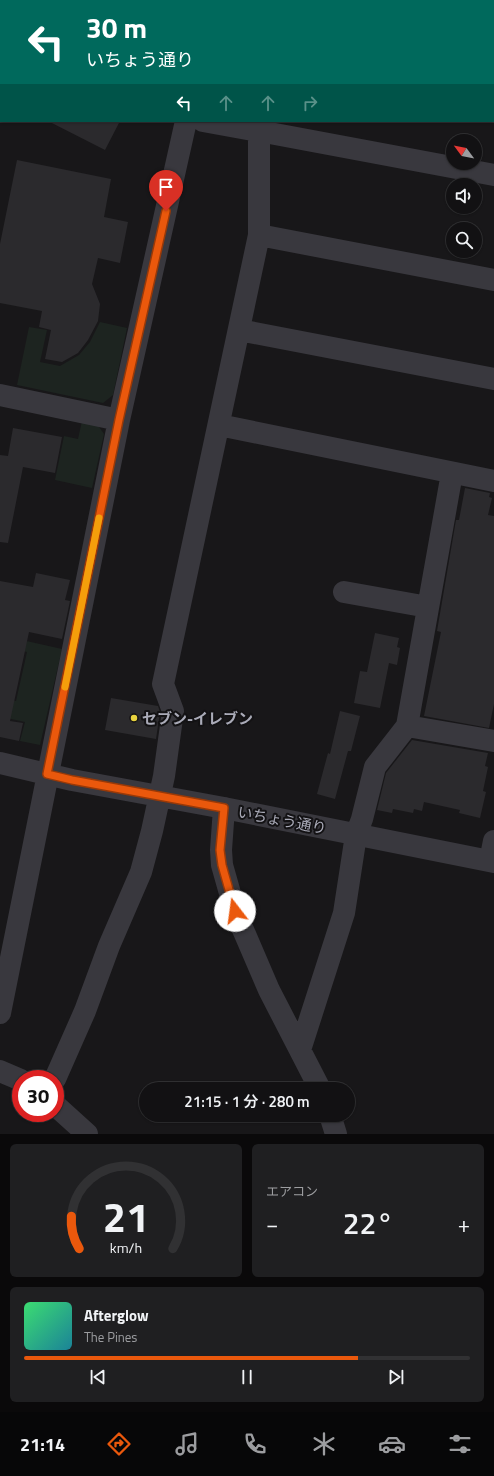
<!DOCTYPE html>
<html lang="ja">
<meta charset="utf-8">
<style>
body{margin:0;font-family:"Titillium Web","Noto Sans JP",sans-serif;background:#1f1f21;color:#f1f3f6;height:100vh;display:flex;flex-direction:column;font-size:15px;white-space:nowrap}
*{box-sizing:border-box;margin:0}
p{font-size:13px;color:#9c9da0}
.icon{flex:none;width:22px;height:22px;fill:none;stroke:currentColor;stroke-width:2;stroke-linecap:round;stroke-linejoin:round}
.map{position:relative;height:1134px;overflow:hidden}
.panel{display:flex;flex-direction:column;gap:10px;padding:10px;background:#0a090a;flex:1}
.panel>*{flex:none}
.guide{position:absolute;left:0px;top:0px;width:494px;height:122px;box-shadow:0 1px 3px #0004,0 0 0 1px #313133;background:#00695c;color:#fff;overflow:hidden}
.needle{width:26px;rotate:302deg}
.controls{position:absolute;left:446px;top:134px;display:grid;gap:8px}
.controls a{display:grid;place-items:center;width:36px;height:36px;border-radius:50%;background:#121113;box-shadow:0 1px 3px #0004,0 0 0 1px #313133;font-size:20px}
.speed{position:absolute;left:12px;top:1070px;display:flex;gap:8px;font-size:20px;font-weight:700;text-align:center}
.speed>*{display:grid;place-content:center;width:52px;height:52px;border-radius:50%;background:#121113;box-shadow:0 1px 3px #0004,0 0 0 1px #313133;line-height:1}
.speed .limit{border:6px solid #d22;background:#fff;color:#111}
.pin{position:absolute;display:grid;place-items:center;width:34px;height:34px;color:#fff;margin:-41px -17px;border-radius:50% 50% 50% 0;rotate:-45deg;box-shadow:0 0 4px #0007}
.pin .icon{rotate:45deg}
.me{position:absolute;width:44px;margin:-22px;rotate:345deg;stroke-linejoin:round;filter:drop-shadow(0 0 3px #0008)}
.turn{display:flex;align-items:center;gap:14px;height:84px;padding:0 20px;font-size:18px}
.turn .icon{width:52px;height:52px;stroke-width:2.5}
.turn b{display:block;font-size:28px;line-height:34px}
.lanes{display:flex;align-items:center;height:38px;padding:0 20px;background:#0003;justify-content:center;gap:20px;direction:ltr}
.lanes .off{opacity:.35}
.big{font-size:30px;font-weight:600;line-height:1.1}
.panel .widget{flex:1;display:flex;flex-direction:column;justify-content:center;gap:6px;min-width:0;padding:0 14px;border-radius:6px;background:#1f1f21}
.panel .dial{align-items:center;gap:0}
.dial svg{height:104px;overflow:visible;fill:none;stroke:#313133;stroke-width:7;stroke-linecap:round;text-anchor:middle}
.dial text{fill:#f1f3f6;stroke:none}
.song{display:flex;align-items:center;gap:12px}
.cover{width:48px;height:48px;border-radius:6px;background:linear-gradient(135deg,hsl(140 70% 55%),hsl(190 70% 35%))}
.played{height:4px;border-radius:2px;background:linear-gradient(90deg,#ea580c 75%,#313133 75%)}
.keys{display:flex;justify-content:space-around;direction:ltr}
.heat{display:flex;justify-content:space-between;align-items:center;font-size:22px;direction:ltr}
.panel .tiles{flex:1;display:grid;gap:10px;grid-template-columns:1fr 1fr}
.widget:last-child{grid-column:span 2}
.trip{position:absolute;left:139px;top:1082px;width:216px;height:40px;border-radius:20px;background:#121113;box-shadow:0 1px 3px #0004,0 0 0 1px #313133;font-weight:600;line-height:40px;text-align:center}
.dock{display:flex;height:64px;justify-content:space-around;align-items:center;background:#070708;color:#9c9da0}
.dock .icon{width:28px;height:28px}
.dock .current{color:#ea580c}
.dock b{font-size:18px;color:#f1f3f6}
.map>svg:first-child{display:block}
.green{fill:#1d2420}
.building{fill:#2b2a2d}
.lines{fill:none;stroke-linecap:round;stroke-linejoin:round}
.minor{stroke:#39383e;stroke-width:22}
.route-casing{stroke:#983908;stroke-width:10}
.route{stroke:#ea580c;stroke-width:7}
.slow{stroke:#f59e0b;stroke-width:7}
.poi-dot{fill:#e9d33f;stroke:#131214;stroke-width:1.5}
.labels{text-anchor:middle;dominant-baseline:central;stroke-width:4;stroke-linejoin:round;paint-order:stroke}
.poi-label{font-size:15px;font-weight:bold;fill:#aaabb8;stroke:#131214;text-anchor:start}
.street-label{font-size:15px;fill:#aaabb8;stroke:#131214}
</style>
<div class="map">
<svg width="494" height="1134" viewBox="0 0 494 1134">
<rect width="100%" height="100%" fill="#181719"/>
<path class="green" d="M100 322 127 328 113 395 103 403 17 385 29 327 47 330 40 362 60 366 79 355 90 342Z
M82 421 97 424 104 434 92 488 55 480 64 436 78 439Z
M0 635 62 649 40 745 20 741 25 722 2 717 6 699 16 701 27 652 0 646Z"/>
<path class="building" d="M48 121H120L105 150Z
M17 160 111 179 104 217 128 222 120 263 98 258 92 284 100 304 98 321 88 340 78 353 62 362 45 359 51 330 39 327 42 311 0 303V244Z
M13 428 62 437 55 473 23 467 8 543 0 542V455L8 456Z
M465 488 490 493 489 497 492 498 488 515 494 516V704L489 728 424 716 441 632 437 631 456 520H459Z
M36 573 70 580 65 600 70 601 62 639 29 632 10 721 23 723 19 741 0 737V581L33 587Z
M375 633 399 638 397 647 400 648 397 665 389 663 380 708 354 703 360 671 367 672Z
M111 698 158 706 160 712 156 739 105 730Z
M340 711 360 716 351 751H348L335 799 317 794 328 753 330 754Z
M412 740 488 753 485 766 488 767 483 791 486 792 480 818 459 813 460 810 424 802 422 811 414 809 413 813 393 809 392 813 377 810 386 773Z"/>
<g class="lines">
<path class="minor" d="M10 0 12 1
M102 1 103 0
M210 1V0
M311 1V0
M493 52H494
M259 131 494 175
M259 235 494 280
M239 330 494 379
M0 395 119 420
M219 425 494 481
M344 592 428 607
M407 726 452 473
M0 763 72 780 224 808 494 862
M224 808 221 850 222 865 235 911 269 990 320 1089
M490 861 494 841
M0 1013 119 420 186 121
M300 1050 344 913 356 835 362 819 375 767 407 726 494 741
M0 1071 21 1080
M55 1079 85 1011 109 946 141 872 152 831 164 776 173 711 163 684 259 235V131L203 121
M55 1105 87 1134
M330 1115 336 1134"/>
</g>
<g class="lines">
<defs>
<path id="route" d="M166 211 119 420 47 774 72 780 224 808 220 850 222 865 235 911"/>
</defs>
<use href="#route" class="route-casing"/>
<use href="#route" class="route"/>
<path class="slow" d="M65 687 99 518"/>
</g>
<circle class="poi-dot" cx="134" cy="718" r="4"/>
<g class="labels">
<g class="poi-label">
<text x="142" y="718">セブン-イレブン</text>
</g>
<g class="street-label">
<text transform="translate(282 820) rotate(11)">いちょう通り</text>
</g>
</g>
</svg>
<div class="controls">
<a><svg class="needle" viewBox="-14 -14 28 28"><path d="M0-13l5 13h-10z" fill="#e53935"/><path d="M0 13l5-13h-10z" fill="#9c9da0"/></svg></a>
<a><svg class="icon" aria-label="sound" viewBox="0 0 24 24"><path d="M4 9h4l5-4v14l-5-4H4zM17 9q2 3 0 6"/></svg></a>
<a><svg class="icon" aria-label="search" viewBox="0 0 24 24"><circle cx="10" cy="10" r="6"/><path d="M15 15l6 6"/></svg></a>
</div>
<div class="speed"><div class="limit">30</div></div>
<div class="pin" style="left:166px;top:211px;background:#d93025"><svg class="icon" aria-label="arrive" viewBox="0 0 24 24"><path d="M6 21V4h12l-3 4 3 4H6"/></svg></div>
<svg class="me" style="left:235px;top:911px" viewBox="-20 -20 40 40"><circle r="19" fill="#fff"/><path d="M0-13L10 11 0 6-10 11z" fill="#ea580c"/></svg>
<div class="trip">21:15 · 1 分 · 280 m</div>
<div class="guide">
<div class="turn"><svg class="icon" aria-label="left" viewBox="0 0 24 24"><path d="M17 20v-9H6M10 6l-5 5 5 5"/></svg><div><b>30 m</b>いちょう通り</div></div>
<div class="lanes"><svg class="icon" aria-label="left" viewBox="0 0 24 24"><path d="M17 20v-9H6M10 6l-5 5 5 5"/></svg><svg class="icon off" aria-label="ahead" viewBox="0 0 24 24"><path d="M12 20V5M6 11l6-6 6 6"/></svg><svg class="icon off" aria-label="ahead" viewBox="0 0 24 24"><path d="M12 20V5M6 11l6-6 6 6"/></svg><svg class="icon off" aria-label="right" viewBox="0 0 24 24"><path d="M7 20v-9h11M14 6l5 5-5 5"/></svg></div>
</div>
</div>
<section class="panel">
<div class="tiles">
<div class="widget dial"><svg viewBox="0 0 100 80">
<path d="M14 69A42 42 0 1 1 86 69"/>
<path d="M14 69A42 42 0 0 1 8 44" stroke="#ea580c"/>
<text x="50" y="56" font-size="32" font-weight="700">21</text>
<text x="50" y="72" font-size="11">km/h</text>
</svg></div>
<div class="widget"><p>エアコン</p>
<div class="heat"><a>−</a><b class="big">22°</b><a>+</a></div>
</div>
<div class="widget">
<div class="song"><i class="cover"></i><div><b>Afterglow</b><p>The Pines</p></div></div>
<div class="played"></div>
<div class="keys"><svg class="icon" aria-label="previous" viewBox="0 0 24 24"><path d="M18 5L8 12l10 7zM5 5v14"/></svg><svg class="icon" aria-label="pause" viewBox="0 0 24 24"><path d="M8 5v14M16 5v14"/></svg><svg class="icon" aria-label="next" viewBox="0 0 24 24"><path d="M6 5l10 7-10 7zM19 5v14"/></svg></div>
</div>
</div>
</section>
<nav class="dock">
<b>21:14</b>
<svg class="icon current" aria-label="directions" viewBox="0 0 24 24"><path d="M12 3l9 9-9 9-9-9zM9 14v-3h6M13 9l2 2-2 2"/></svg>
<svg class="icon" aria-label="music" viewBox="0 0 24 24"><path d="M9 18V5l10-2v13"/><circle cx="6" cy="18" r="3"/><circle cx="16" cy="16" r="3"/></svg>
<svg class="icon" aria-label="phone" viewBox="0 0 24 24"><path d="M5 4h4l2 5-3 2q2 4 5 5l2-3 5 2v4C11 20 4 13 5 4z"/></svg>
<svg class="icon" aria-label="climate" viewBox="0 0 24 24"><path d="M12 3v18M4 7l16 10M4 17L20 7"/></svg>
<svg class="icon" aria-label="car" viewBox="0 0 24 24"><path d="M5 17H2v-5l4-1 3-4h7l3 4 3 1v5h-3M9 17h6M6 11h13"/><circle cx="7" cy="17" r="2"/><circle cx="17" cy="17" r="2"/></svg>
<svg class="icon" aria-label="filters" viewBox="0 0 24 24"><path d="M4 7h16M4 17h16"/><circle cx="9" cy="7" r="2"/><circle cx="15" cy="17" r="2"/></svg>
</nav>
